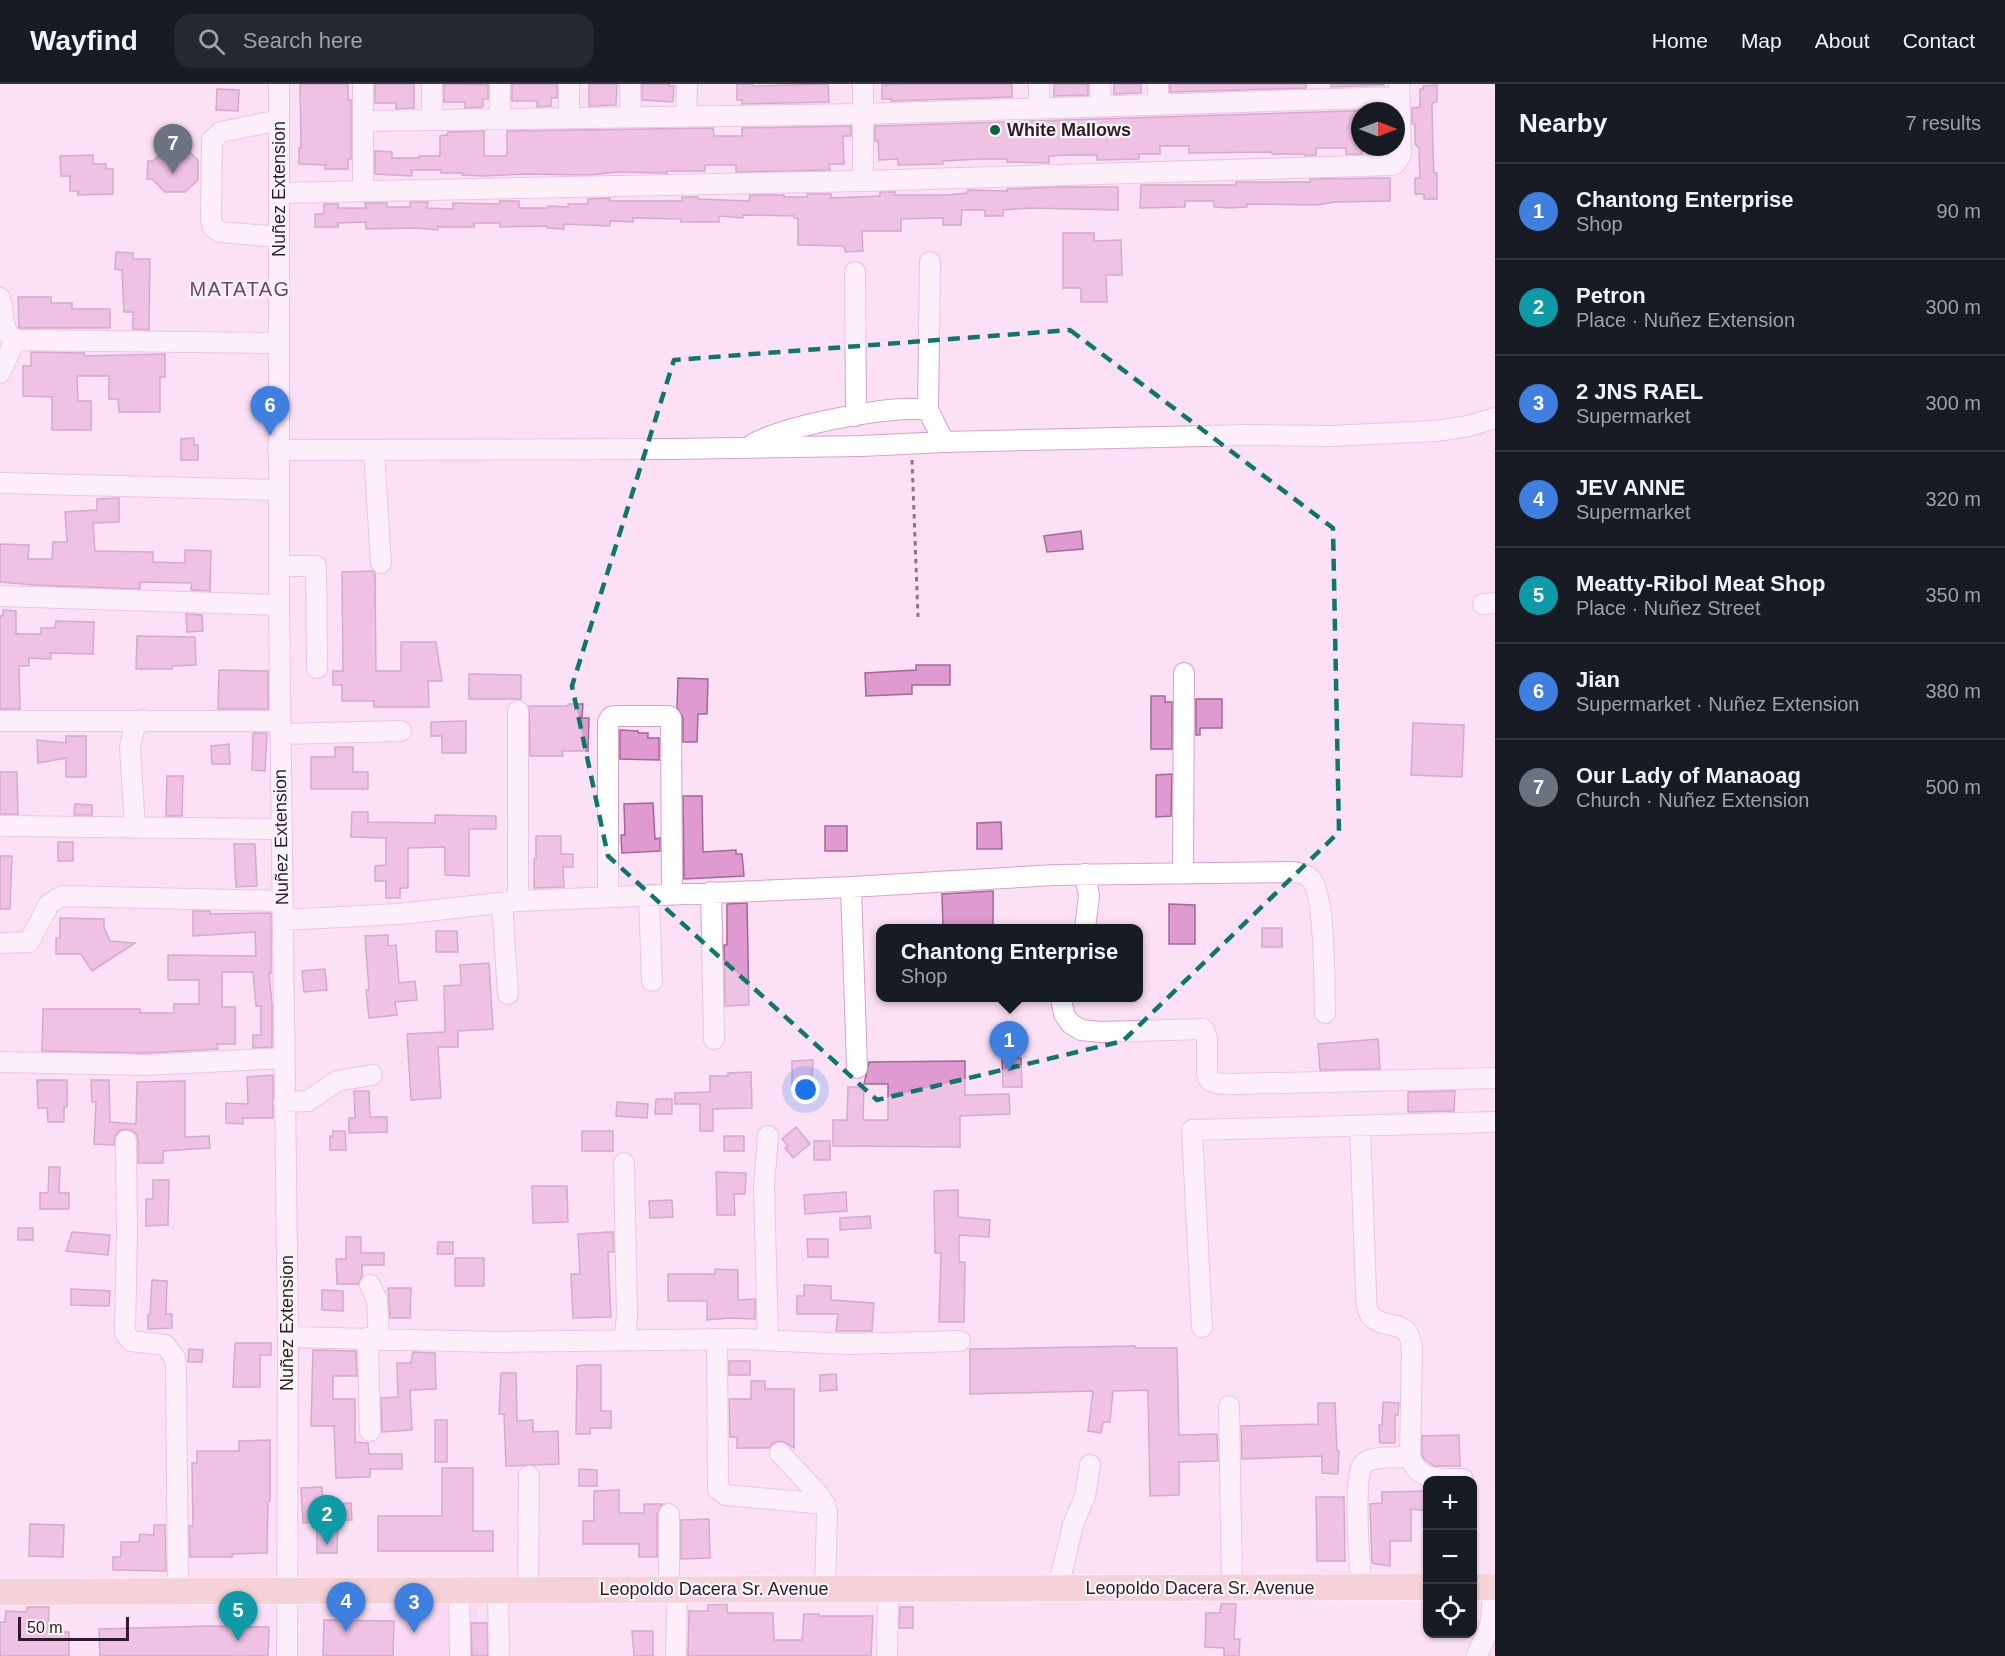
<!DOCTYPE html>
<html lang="en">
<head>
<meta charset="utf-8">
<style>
	body { margin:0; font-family:Helvetica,sans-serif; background:#242831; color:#f1f3f6 }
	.controls { position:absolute; right:18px; bottom:18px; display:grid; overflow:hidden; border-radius:12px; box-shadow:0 2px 4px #0004 }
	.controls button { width:54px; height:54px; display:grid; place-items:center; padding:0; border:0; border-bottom:2px solid #363941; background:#171b24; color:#f1f3f6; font:30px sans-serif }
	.compass { position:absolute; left:1351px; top:18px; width:54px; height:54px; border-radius:50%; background:#171b24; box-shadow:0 2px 4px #0004; rotate:90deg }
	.scale { position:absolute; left:18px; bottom:15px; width:111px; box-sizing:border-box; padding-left:6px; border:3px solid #31192c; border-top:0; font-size:16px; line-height:21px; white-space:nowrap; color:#31192c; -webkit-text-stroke:4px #f7f7f7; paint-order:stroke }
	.you { position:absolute; left:806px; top:1006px; width:21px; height:21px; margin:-15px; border:4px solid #fff; border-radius:50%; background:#1a73e8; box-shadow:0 0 0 9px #1a73e833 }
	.badge { display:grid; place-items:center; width:39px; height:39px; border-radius:50%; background:#88b4a1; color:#fff; font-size:20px; font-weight:700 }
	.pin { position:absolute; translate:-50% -50px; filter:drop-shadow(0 2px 3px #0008) }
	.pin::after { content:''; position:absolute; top:32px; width:21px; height:18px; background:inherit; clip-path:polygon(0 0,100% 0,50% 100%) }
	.popup { position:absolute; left:876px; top:840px; width:267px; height:78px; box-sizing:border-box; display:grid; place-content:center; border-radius:12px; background:#171b24; filter:drop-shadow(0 2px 4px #0005); font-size:20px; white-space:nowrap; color:#9ea1a6 }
	.popup b { font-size:22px; color:#f1f3f6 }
	.popup::after { content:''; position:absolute; left:50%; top:100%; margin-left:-12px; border:12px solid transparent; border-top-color:#171b24 }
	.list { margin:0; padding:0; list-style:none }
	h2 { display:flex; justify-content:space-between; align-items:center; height:78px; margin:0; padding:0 24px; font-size:26px }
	h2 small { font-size:20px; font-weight:400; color:#9ea1a6 }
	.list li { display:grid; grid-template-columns:39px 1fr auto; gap:18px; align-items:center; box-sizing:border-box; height:96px; padding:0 24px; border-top:2px solid #363941 }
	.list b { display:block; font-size:22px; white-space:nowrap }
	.list p { margin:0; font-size:20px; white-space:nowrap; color:#9ea1a6 }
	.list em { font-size:20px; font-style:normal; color:#9ea1a6 }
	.icon { flex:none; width:33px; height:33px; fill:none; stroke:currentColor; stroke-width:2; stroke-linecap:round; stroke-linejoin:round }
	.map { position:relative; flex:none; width:1495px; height:1572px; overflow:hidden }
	header { display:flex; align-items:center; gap:36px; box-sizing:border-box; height:84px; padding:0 30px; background:#171b24; border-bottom:2px solid #363941 }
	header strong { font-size:28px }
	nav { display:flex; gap:33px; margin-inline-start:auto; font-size:21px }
	.search { width:420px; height:54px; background:#242831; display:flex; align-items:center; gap:15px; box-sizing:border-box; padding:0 21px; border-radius:18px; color:#9ea1a6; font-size:22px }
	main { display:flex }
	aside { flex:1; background:#171b24 }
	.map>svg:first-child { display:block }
</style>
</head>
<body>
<header>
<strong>Wayfind</strong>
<div class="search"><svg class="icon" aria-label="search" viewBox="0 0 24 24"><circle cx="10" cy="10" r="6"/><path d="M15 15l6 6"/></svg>Search here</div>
<nav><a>Home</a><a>Map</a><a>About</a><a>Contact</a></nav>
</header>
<main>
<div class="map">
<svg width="1495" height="1572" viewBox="0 0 1495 1572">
	<rect width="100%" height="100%" fill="#fce1f5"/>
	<path fill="#faceef" d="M478,1520V1572H395V1521Z"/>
	<path fill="#df9bcf" stroke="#a36896" stroke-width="1.5" d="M300,0H348V16H351V75H348V85H325V81L299,80V64H301Z
		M375,0H414V24L396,25V19H375Z
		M444,0L488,1V15H483V23L465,24V18H444Z
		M512,0H557V14H551V22L537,23V17H512Z
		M589,0H617L616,21L589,22Z
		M642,0H669V2H674L673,18L642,16Z
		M737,0H753V2L828,0L829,18L742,20V16H737Z
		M903,0H1012V13L891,17V15H882V1Z
		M1054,0H1088V11L1054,12Z
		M1114,0H1141V9L1114,10Z
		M1170,0H1306V4L1170,8Z
		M1331,0H1384V1L1331,3Z
		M1437,1V18L1432,19L1433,70L1434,89H1437V115H1424V110H1415V94H1420L1419,64L1415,60V40H1412V24L1420,23V5H1423V2Z
		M217,5L239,6L238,27L216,26Z
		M1384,26L1360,27V63H1362V70H1346V64H1316V71L1305,72L1304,70H1272V68L1189,69V62H1160V70H1139V75L1097,76V71H1071L1049,72V79L1007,78V75H982L943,77V80L898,81V75L879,76L878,57H875V42Z
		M851,42V52H843L844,80H829L830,86L736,88V81H705V87H667V89L616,88L591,91L525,90L483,92L462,91V89H441V86H412V92L375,90V67L392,68V74H419V72H440V52L447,51L448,48L484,47V72H507V47L713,44L714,52H742V44Z
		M166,64H185L198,76V96L185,108H165L152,95H147L148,77H153Z
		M93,71V80H106V85H113V110L78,111V107H70V92H61L60,72Z
		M1390,94V117L1336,118L1316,121L1247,120V123L1230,124L1214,123V117H1185V123L1140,124L1141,101H1236V98H1310V95Z
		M1059,103H1118V126L1029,124L1003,126V132H985V126H962L961,141H943V134L901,135V147H862L863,167L845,168L844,162L798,161V134H794V132L743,131V134L719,132V138H681V135L633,134V138L610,137V142L564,140V145L547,144V142L500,143V139H474V143H438V146L416,144L366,145V138L338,139V143H315V130H324V120H338V124H366L365,119H387V123H410V118H428L427,124L453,125V119L500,120V117H519V124H548V122L568,123V120H588V115L610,114V117H682V113H698V115L749,117L750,111H784V113H807V110H831V114L880,112V108H895V111H946L968,109V106L1007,107V105Z
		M1063,149H1094V157L1121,156L1122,191H1106L1107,218H1081V204H1063Z
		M116,168L133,169V175H150L149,246L133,245V228H124L122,186L115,185Z
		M18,213H51V219H72V225H110V244H19Z
		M31,268L84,269V272L165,270V293H160V328H119L118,315H109V292H77L78,317H91V346H52V313L23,312V282H31Z
		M194,354V361H198V376H181V355Z
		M119,414V438L93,439L95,467L153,468V478L185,479V466L211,467L210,507L191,506L192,499L140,498V505L34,501L0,498V460L29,461L28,475H52L53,458H67L65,428L97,426V415Z
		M1081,447L1083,465L1047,468L1044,452Z
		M373,487L375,489L376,587H401V558H436L442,597H428L429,623H374V617H342V601H333V587H343L342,488Z
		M3,526L16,527V550H41V544H55L56,537L94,538L93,570L51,569V575L29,574V582H19L20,625H0V532H3Z
		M186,530L202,531L203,547L187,548Z
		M137,552L195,553L196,581L172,582V585H136Z
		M916,581H950V601H912V610L866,612L865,589L916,586Z
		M219,586L268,587V625H218Z
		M469,590L521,591V615H469Z
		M678,594L708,595L707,630H698L697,658H683V634L677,623Z
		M1151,612H1165V618H1172V665H1151Z
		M1196,615H1222V644H1200V651H1196Z
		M568,620H583L582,634H589L588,667H562L563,672H530L529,622H568Z
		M466,637V669H442V652H431V638Z
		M1413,639L1464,641L1462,693L1411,691Z
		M620,646L638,647V649H648V654H659V676L620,675Z
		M253,649H267L265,687L252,686Z
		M66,652H86V693H66V674L38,679L37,656L66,659Z
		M229,660L230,680H212L211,662Z
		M335,663H353V688H368V705H311V673H335Z
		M0,688H17L18,730H0Z
		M1172,690L1171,732L1156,733V691Z
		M167,692H183L182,732H166Z
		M683,712H702L703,768L736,766V770H742L744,792L684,795Z
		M653,719L655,755L660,754V767L622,769L621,751H625L624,720Z
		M75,720L92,721V731H74Z
		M352,728H368V738L435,739V731L496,732V745H469V792L445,791V763L408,764V804H400V814H386V797H375V782L386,781V754L351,753Z
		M1001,738L1002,765H977V739Z
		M825,742H847V767H825Z
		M536,752H561V770H573V783H563L564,803L534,804V775H536Z
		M58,758H73V777H58Z
		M234,760H255L257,802L236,803Z
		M0,772H12L10,825H0Z
		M993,807V841H969V844H943L942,810Z
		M747,819L749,921L725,922L724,861H727V820Z
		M1169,820L1195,821V860H1169Z
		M193,827H210V830L271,829V889L269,888L272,922V963L253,964V951H261V922H256L253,888H222V923H235V960H217L218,965L146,969L42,967L43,925H140V929H174V920H199V896H168V871L256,872L255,848L193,852Z
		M60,834L104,835V843L110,857L135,859L92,887L81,870H56V854H60Z
		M1262,844H1282V863H1262Z
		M436,847H457L458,868H436Z
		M388,851V862L396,861L399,899L415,897L417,916L395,918L397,931L369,934L366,906H369L365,852Z
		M489,879L493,945L458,947V963H438L441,1014L411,1016L407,950L445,948L444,902L461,901L460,881Z
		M325,885L327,906L304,908L302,887Z
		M1378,955L1380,985L1320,986L1318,960Z
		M1008,974H1021L1022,1003H1003L1002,976H1008Z
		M813,976L811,1005H792V977Z
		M965,977V1011L1009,1010L1010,1030L960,1032V1063L833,1062V1036H847L848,1003H864L863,1036H888V1000H864L869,978Z
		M751,988L752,1024L713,1025V1047H700V1020H675V1009L710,1008V992H728V989Z
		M273,991V1034H243V1040L226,1039V1019L248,1020L247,993Z
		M37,996H67V1023H64V1038H48L47,1024H38Z
		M91,996H109L110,1038L136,1040L137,998L185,997V1053L209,1052L210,1064L163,1067V1079H138V1056L136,1050L131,1046L125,1045L119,1047L115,1052L114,1061L94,1060L96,1018H92Z
		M354,1007H369L370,1033H387V1048L349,1049V1034H355Z
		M1455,1007L1454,1027L1408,1028V1008Z
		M656,1015H672V1030H655Z
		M617,1018L648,1020L647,1034L616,1032Z
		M796,1043L810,1060L793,1074L785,1064L788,1062L782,1055Z
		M333,1047H345L346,1066H330V1052H333Z
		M582,1047H613V1067H582Z
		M724,1052H744V1067H724Z
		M814,1057H830V1076H814Z
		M49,1083H60L59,1109H69V1125H40V1109H48Z
		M716,1088L746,1089L745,1110H734L735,1131H717Z
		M153,1096H169L168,1141L146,1142V1115H153Z
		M532,1102H567L568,1138L533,1139Z
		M958,1106V1133L990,1136L989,1153L959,1151V1178H965L964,1238H939L941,1169H935L934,1107Z
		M846,1108L847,1127L805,1130L804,1111Z
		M672,1116L673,1133L650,1134L649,1117Z
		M870,1132L871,1144L840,1146V1134Z
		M18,1144H33V1156H18Z
		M72,1148L110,1151L108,1171L66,1167Z
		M609,1148H613L614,1168H608L611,1233L573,1234L571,1190H580L578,1150Z
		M346,1153H361V1169H384V1181H362V1192L358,1200H337L336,1175H346Z
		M807,1155H828V1173H808Z
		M438,1158H453V1170H437Z
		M455,1174H484V1202H455Z
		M715,1185L738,1186V1216L755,1215V1235L730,1234L707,1236V1217H668V1190H715Z
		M152,1196L167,1197L166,1230H172V1244L148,1245V1231L150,1230Z
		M804,1201L831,1202V1216L874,1219L872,1247H836L838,1230H797V1212H804Z
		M388,1204H411L410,1234H390Z
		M71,1205L110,1207L109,1222L71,1221Z
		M322,1206L343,1207V1227L322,1226Z
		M235,1259H271V1271H260V1303H233Z
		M1135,1262V1264H1177L1179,1351L1217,1350L1218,1377L1179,1378V1411L1150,1412L1148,1306L1113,1307L1110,1338H1103L1101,1349L1088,1347L1093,1307L970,1310V1265Z
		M189,1265L203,1266L202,1278H188Z
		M313,1266L356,1267L357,1292H333V1315H355V1358L368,1359L369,1370H402V1385H370V1393L336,1394L334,1342H311Z
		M413,1268L435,1269L436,1305L410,1306L412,1346L382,1348L381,1314L398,1313L397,1279H411Z
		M729,1277H750V1291H729Z
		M583,1281H601V1327H611V1344H590V1350H576L577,1282Z
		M501,1289H516L517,1337L533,1336V1348L558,1347L559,1380L506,1382L504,1330H499Z
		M836,1290L837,1306L820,1307V1291Z
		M751,1297H765V1305H794V1364L784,1358L778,1357L772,1360L769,1364H737V1353H730L729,1315H751Z
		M1383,1318L1399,1319L1398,1331H1395V1359H1380L1379,1341H1382Z
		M1318,1319H1335L1337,1367H1339L1338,1390L1322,1389V1372L1242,1375L1241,1342L1318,1340Z
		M435,1336H447V1378H435Z
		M1459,1351L1460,1382H1434L1424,1375L1422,1370V1352Z
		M270,1356V1417H268L267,1469L232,1470V1473H190L189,1442H193L192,1379H197V1367H239V1357Z
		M442,1384H473V1447H493V1467H378V1432H442Z
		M579,1385L597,1386V1402H579Z
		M322,1403L323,1421L351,1419L352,1436H338L337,1469H317V1438L303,1439L301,1404Z
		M619,1406V1429H644V1420H662L657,1430V1473H639V1460H583V1437H594V1407Z
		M1428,1407V1427L1411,1425V1457H1390V1482L1372,1479L1370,1420L1382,1419V1408Z
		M1316,1413H1344L1345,1477H1317Z
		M709,1435L710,1474L681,1475V1436Z
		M30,1440L64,1441L63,1473L29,1472Z
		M154,1441H165L166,1487L113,1486V1473H121V1458H139L140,1450L154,1451Z
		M727,1520V1529H773L774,1556H802L804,1530H819V1532H873L871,1572H688L689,1527H708V1521Z
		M1221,1520H1236L1234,1555H1240L1239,1572H1224V1564L1205,1563L1206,1529H1220Z
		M27,1523H49L48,1548H69V1572H0V1538H5L6,1527L27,1528Z
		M900,1523H913V1544H899Z
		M324,1536L394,1537L393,1572H323Z
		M471,1539H487L488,1572H472Z
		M209,1542L269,1543L268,1572H100L99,1545Z
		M632,1547H653V1572H634Z"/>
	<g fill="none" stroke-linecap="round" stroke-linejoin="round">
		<defs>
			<path id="minor" d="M279,0V521L288,1253L287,1572
				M363,0V106
				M500,0V35
				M630,0L631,33
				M1039,0V24
				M1100,0L1101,22
				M1158,20V0
				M686,32L687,0
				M569,34V0
				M432,36V0
				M364,37L863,30L1399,13
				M863,97V0
				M279,109L863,97L1392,81L1396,79L1401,70L1399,0
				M279,153L220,148L213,143L211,135L212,56L221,48L279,36
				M855,188L856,332
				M0,214C5,229 0,247 15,256L278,259
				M0,289L15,256
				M928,326L930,178
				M753,360C785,342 892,320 928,326L944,358
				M278,366L674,365L861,362L944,358L1249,351L1330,352L1436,347L1469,342L1495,334
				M374,367L381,479
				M0,399L278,406
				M279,482H316L317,584
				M0,512L279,521
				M1483,520L1495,519
				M0,637H280
				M280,650L401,647
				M0,742L281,745
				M135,744L130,663L134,645L143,636
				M1183,789L1184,589
				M851,803L857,984
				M711,808L714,955
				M649,812L652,897
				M608,813V638L611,633L615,632H669L671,634L672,811
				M518,817V627
				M502,819L508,910
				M283,836L399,830L518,817L851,803L1055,791L1294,788C1300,789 1306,790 1311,795C1326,812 1324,903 1325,929
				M1085,844L1089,812L1085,790
				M0,859L29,858L49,820L62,812L283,817
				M1061,914L1064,930L1070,939L1081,946L1101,948L1203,945L1207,954V990C1209,1002 1222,999 1232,1000L1495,994
				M0,978L146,981L284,974
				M284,1018L308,1017L337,997L372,991
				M1360,1042L1366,1208C1366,1214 1366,1226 1371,1232C1386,1248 1409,1231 1412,1265L1410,1373C1397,1374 1375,1371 1364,1379C1352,1388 1360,1484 1361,1503
				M126,1057L127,1147L125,1248L131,1257L165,1261L175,1274L176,1284L178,1507
				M624,1079L627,1231L625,1255
				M370,1201L377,1216L379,1255
				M1202,1243L1192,1046L1495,1038
				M288,1253L497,1258L742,1255L848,1260L960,1257
				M368,1254L370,1347
				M717,1255L718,1405L726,1411L825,1420
				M768,1256L764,1102L768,1052
				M1229,1322L1232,1504
				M780,1369L820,1412L827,1428L825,1505
				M1410,1373C1419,1398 1440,1395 1463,1395
				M669,1430V1506
				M1058,1504L1073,1441L1085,1412L1090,1381
				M459,1506L460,1572
				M498,1506L499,1568
				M528,1506L529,1392
				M676,1572L677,1505
				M887,1572L888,1505
				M1476,1572C1492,1542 1493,1537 1492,1503"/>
			<path id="major" d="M1472,1503H1495
				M0,1508L1428,1503"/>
		</defs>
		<use href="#minor" stroke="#dd9ece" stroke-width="22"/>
		<use href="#major" stroke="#fff" stroke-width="28"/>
		<path stroke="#8d7488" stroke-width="3" stroke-dasharray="4.5 4.5" stroke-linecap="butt" d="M912,376L918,533"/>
		<use href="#minor" stroke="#fff" stroke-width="20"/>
		<use href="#major" stroke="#ebbeb2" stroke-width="26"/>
	</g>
	<path d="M0 0H1495V1572H0ZM1070,246L1333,444L1339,748L1123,957L877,1016L608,772L572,602L674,276Z" fill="#fce1f5" fill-opacity=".55" fill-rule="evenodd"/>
	<path fill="none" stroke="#0f766e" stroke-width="4.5" stroke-dasharray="12 8" stroke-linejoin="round" d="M1070,246L1333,444L1339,748L1123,957L877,1016L608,772L572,602L674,276Z"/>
	<circle fill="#07663a" stroke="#f7f7f7" stroke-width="2" cx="995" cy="46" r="6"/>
	<g text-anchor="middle" stroke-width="4.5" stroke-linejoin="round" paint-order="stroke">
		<g font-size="18" font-weight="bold" fill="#31192c" stroke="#f7f7f7" text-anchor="start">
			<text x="1007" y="52">White Mallows</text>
		</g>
		<g font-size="18" fill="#31192c" stroke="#f7f7f7">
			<text transform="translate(279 105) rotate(-90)" y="6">Nuñez Extension</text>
			<text transform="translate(281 753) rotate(-91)" y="6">Nuñez Extension</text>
			<text transform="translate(287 1239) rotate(-90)" y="6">Nuñez Extension</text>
			<text x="1200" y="1510">Leopoldo Dacera Sr. Avenue</text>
			<text x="714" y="1511">Leopoldo Dacera Sr. Avenue</text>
		</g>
		<g font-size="20" letter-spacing="1.5" fill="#763f6b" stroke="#f7f7f7">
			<text x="240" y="212">MATATAG</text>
		</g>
	</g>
</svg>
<div class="controls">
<button>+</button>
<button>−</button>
<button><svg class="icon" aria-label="locate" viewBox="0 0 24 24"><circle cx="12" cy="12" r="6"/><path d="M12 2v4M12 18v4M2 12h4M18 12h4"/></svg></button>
</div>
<svg class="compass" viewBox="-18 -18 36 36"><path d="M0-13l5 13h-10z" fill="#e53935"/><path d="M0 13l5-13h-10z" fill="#9ea1a6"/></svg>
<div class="scale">50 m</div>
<div class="you"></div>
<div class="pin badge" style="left:1009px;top:987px;background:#3f7fe0">1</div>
<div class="popup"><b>Chantong Enterprise</b>Shop</div>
<div class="pin badge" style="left:327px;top:1461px;background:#0f9aa8">2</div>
<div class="pin badge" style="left:414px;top:1549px;background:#3f7fe0">3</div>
<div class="pin badge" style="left:346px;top:1548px;background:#3f7fe0">4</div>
<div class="pin badge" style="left:238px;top:1557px;background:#0f9aa8">5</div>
<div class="pin badge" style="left:270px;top:352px;background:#3f7fe0">6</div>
<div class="pin badge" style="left:173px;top:90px;background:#6b7280">7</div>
</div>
<aside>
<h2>Nearby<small>7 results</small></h2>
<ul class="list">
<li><span class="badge" style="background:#3f7fe0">1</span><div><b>Chantong Enterprise</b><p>Shop</p></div><em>90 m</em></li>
<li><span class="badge" style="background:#0f9aa8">2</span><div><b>Petron</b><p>Place · Nuñez Extension</p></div><em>300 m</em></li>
<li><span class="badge" style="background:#3f7fe0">3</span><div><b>2 JNS RAEL</b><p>Supermarket</p></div><em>300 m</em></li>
<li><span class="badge" style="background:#3f7fe0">4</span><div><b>JEV ANNE</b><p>Supermarket</p></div><em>320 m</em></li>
<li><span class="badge" style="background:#0f9aa8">5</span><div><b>Meatty-Ribol Meat Shop</b><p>Place · Nuñez Street</p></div><em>350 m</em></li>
<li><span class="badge" style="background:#3f7fe0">6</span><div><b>Jian</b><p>Supermarket · Nuñez Extension</p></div><em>380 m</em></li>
<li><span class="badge" style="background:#6b7280">7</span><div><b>Our Lady of Manaoag</b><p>Church · Nuñez Extension</p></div><em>500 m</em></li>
</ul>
</aside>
</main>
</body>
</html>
